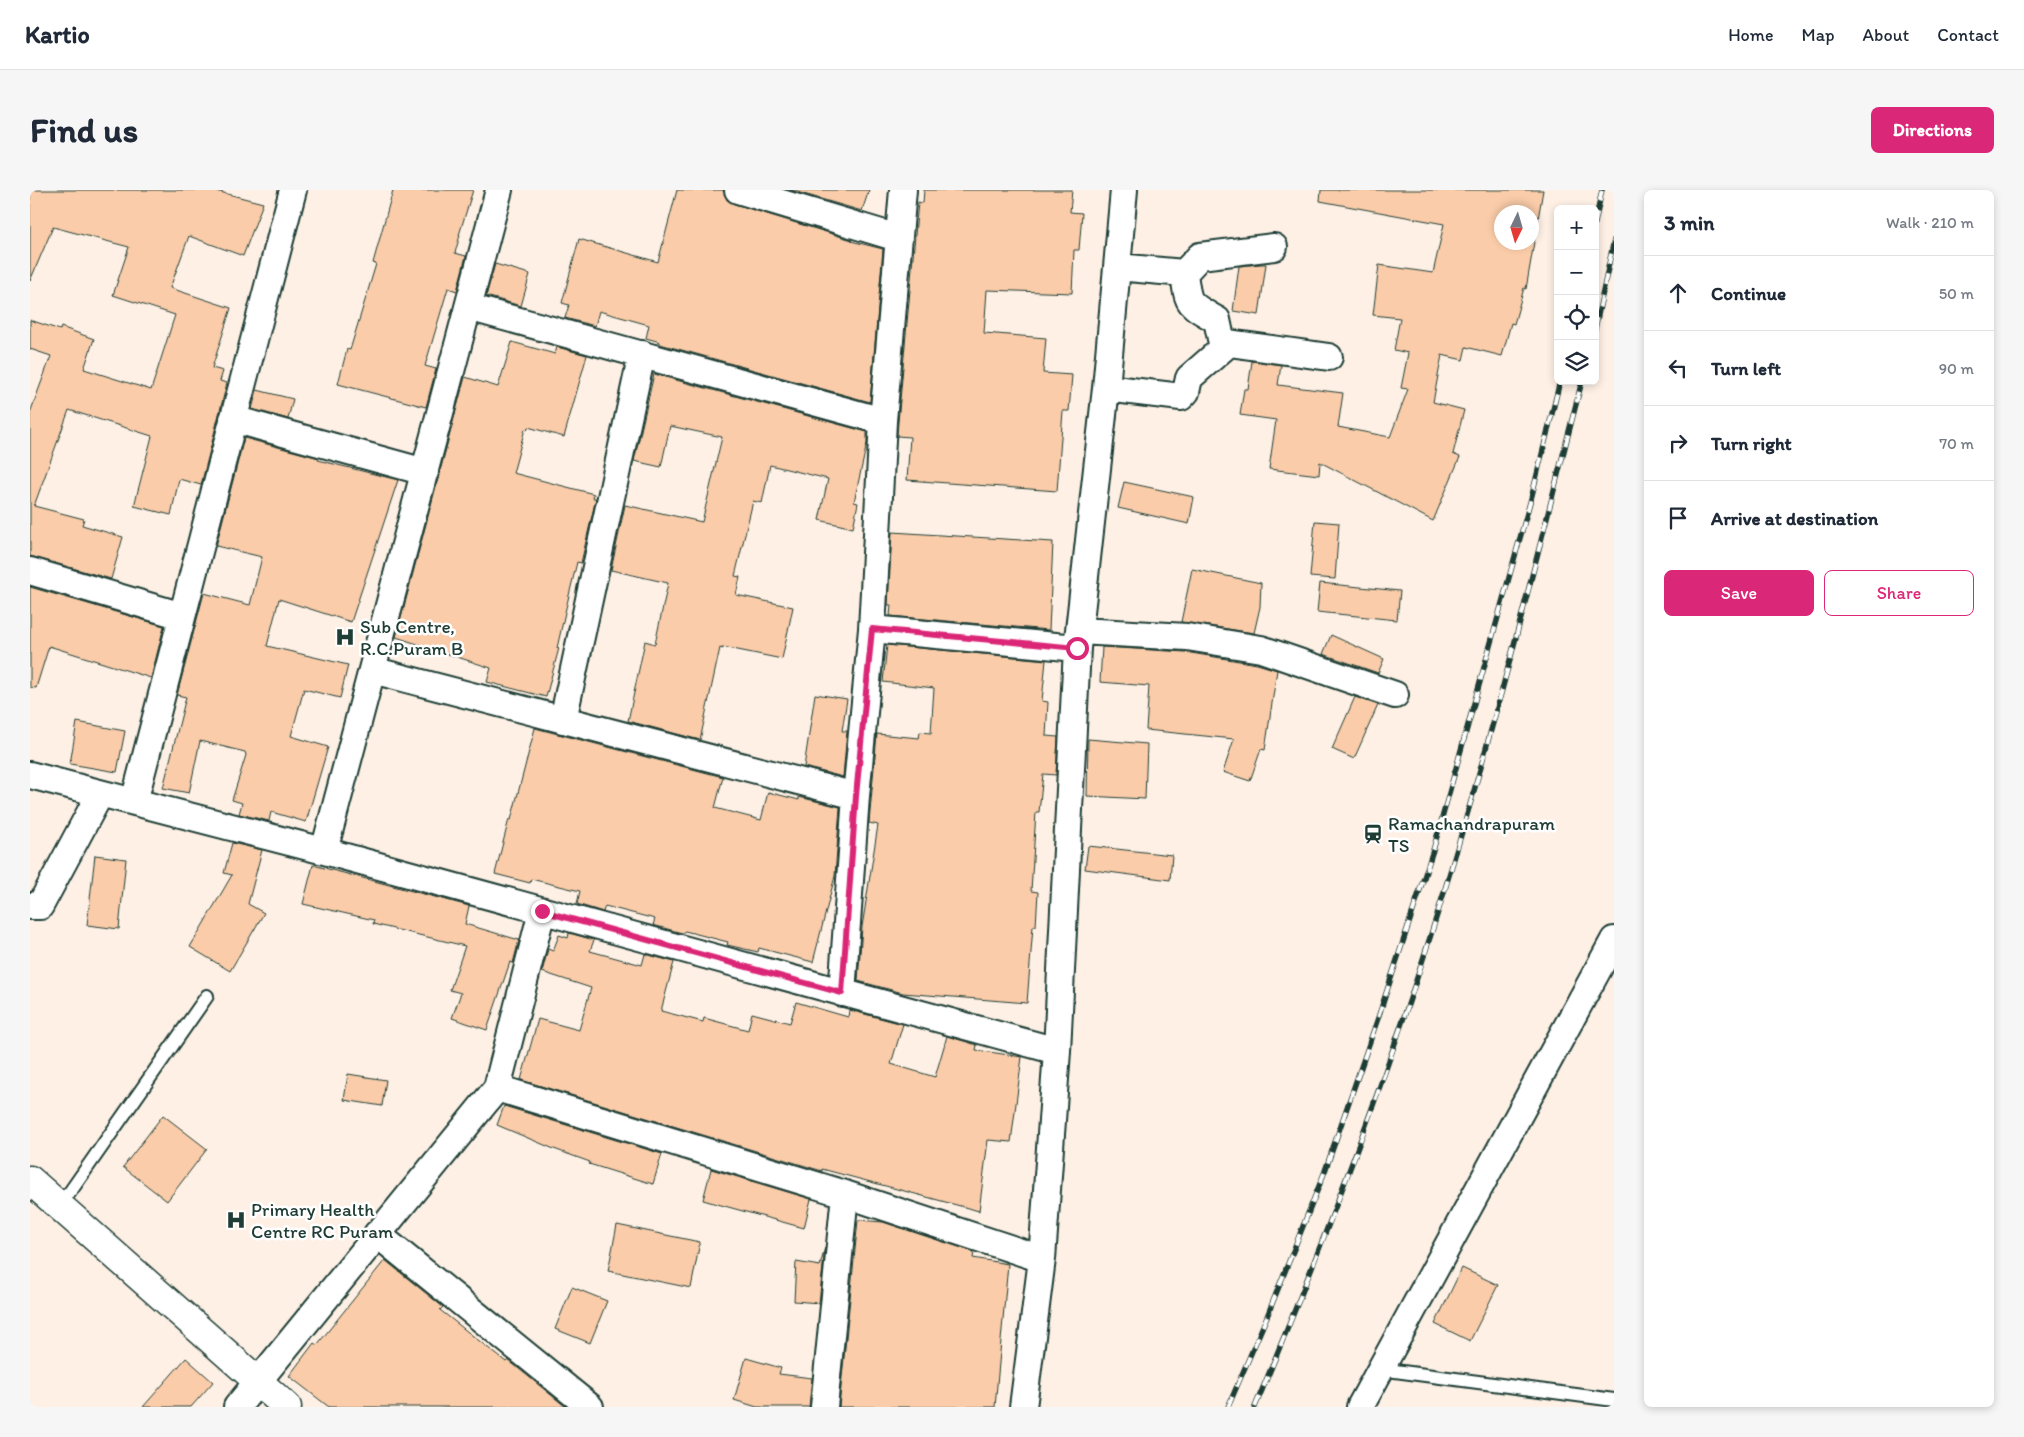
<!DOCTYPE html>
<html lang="en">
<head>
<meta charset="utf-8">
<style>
	body { margin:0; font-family:Itim,sans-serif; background:#f6f6f7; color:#1f2937 }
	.controls { position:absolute; right:15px; top:15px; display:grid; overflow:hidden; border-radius:8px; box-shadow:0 2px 8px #0003 }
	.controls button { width:45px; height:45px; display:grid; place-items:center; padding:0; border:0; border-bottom:1px solid #e0e1e3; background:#fff; color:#1f2937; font:25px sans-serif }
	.compass { position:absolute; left:1464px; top:15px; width:45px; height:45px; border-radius:50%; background:#fff; box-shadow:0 2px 8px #0003; rotate:185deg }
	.stop { position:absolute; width:15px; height:15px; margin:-11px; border:4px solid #db2777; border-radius:50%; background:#fff }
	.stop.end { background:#db2777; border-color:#fff; box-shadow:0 1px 5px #0008 }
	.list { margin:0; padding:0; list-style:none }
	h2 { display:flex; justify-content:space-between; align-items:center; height:65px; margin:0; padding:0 20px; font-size:21px }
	h2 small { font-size:16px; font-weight:400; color:#747a83 }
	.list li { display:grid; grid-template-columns:32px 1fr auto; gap:15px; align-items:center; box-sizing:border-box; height:75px; padding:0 20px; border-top:1px solid #e0e1e3 }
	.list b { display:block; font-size:19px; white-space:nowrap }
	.list em { font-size:16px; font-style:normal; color:#747a83 }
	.actions { display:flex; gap:10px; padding:15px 20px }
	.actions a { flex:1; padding:11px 0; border:1px solid #db2777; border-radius:8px; text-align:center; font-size:18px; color:#db2777 }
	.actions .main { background:#db2777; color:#fff }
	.icon { flex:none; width:28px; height:28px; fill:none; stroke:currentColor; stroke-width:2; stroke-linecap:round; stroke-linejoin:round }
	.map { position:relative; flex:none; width:1584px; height:1217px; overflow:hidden; border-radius:8px }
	header { display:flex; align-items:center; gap:30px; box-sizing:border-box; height:70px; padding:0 25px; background:#fff; border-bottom:1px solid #e0e1e3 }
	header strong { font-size:24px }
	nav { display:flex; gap:28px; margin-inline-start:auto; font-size:18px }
	.intro { display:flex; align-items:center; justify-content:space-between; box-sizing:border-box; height:120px; padding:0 30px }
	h1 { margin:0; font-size:35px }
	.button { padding:12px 22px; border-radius:8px; background:#db2777; color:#fff; font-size:18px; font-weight:700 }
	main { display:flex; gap:30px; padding:0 30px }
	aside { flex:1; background:#fff; border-radius:8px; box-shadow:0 2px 8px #0003 }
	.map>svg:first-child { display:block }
</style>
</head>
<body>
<header>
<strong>Kartio</strong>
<nav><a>Home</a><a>Map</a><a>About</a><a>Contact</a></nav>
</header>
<div class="intro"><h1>Find us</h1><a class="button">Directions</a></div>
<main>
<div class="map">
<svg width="1584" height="1217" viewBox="0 0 1584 1217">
	<rect width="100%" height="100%" fill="#fef0e5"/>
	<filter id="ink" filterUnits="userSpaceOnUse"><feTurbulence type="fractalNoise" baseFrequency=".02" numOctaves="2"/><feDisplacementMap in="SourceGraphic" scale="10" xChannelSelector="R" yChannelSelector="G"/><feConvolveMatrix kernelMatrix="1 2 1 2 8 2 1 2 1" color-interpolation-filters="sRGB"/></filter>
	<g filter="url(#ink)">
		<path fill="#facca9" stroke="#1f3d34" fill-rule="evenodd" d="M0,0H182L233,13L213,66L159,46L140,98L201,118L182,178L193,181L190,191L197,193L171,295L149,289L141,325L104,316L122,246L39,220L4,316L54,329L52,335L93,347L81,389L0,366V223L21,166L0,159V130L30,140L31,137L64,149L54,179L121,200L145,125L83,105L99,57L23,37L0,91Z
			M363,0H443L429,45H430L425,63L436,66L427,101L418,98L395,176L406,179L396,217L308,194L317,159L320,160L346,74L343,73Z
			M647,0H693L697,10L704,14L822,50L821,51L853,59L840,212L630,154V152L616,148L619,135L569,121L565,136L535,128L539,115L532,113L549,49L628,72Z
			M760,0H839L832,21Z
			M894,0H1042L1040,22L1052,23L1049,60H1044L1042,103L957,100L954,143L1016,148L1013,183L1042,185L1039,221H1033L1027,301L877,290L880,247L867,246L868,232L888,12L893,13Z
			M1291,0H1513L1496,99L1494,98L1484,134L1481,133L1472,166L1436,157L1433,170L1412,165L1403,212L1434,220L1423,264L1430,267L1403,331L1290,272L1289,285L1239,279L1246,230L1210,225L1214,199H1218L1222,171L1251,175L1248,195L1313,203L1308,237L1360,247L1378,199L1371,198L1378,163L1364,160L1370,128L1343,125L1349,75L1403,83L1414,34L1290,11ZM1472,22H1502V52H1472Z
			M465,74L500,84L491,116L456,106Z
			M1231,74H1236L1229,125L1203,121L1209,76Z
			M482,152L525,164L527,157L557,165L534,247L498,237L497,240L495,239L483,283L564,304L563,308H566L551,373L547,372L536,418L527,458H529L516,507L457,492L461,478L366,447L435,187L468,197Z
			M624,184L837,242V253L824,312L828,313L823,338L789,330L798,289L740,275L732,313L723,311L705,386L710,387L706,405L763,417L752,469L693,457V459L690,458L670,550L598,531L615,451L625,454L638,393L581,380L595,315L672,332L692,247L640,236L631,277L604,271Z
			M227,200L263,209L258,229L222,219Z
			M214,248L289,268L288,270L368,290L321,432L249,409L237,456L318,475L310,508L274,499L261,546L298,557L276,632L241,622L239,631L209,624L212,613L202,610L216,565L215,562L170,551L159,603L133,598L156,507L147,505L174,403L220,415L232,367L186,356Z
			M1094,292L1164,307L1159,334L1088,318Z
			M1285,331L1309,333L1305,389L1280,387Z
			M862,342L1023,352L1019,440L860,426L861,415H858Z
			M1162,379L1231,393L1230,417L1224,443L1151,432Z
			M1290,393L1370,401L1367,430L1287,422Z
			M0,397L134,436L121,488L19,456L6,498L0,497Z
			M1301,445L1354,469L1348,483L1293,464Z
			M857,455L1016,470L1012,511L1018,512L1016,546L1028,547L1026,585L1013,584L1009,622H1006L1001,701L1008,702L1006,736H1003L997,813L873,803L828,791L832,737L848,635L839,633L847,544L889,548L890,542L901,543L904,498L853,492Z
			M1072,457L1155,462L1227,474L1247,480L1235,560L1231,559L1220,591L1193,582L1204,549L1116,540L1119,496L1070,492Z
			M785,504L817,509L812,541H817L813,587L774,577Z
			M1325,507L1348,515L1324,569L1302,559Z
			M47,532L95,541L87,582L40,574Z
			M505,538L693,587L685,618L731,630L738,602L769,610V607L810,617L805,686L783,772L729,758L728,762L697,755L698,752L655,741L652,743L623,735L625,729L575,716L573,722L547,714L550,701L501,689L500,693L465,684L479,629L481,630Z
			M1058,549L1117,554L1115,609L1057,606Z
			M202,653L232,660L218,714L234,723L200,781L160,757L202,685L194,683Z
			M1058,656L1142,665L1140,690L1055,679Z
			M65,665L96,669L89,739L57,735Z
			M283,675L439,716L435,734L489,750L483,773L480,772L457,840L422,828L431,803L420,800L435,756L343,734L344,730L273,714Z
			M539,743L564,750L560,761L612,775L615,764L644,772L631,821L673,832L674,828L718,840L722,823L760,833L766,812L818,827L819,820L873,834L861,874L905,887L917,846L947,855L946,860L992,867L981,952L958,950L949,1021L792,979V981L491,890L508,829L549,840L561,798L512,782L518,759L523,761L529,745L538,748Z
			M318,884L356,890L352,916L314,910Z
			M474,916L632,964L623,994L559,974L560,972L524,959L467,935Z
			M133,925L177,959L137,1011L93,977Z
			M681,979L781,1009L774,1038L673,1010Z
			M828,1030L853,1032L944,1062L943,1068L978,1074L965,1217H809Z
			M587,1035L670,1052L661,1098L578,1081Z
			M795,1057L789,1113L764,1111L766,1072L790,1076Z
			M355,1070L413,1117L410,1120L476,1172L478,1170L536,1217H299L259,1186L284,1153L287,1155Z
			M1432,1078L1468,1095L1440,1151L1405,1134Z
			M542,1097L577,1111L560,1153L525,1139Z
			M156,1168L183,1192L161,1217H113Z
			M716,1168L751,1178L749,1184L782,1188L779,1217H727L704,1210Z"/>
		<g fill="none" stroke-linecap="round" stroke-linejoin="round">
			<defs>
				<path id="service" d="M28,1014L40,1002L177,806
					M1350,1179L1584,1210"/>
				<path id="minor" d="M708,0L868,48
					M1087,77L1154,83
					M1154,83L1170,66L1244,57
					M1154,83C1158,116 1158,113 1187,130L1193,158
					M438,117L853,231
					M1076,198L1151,207L1156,202L1159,188L1199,153L1299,167
					M203,229L395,282
					M0,381L152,426
					M842,439L1047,458
					M1049,441L1157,447L1231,459L1365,505
					M342,480L826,606
					M533,530L612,164
					M0,585L294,661L1027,861
					M104,612L263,0
					M294,661L469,0
					M0,716H10L70,604
					M812,803L826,606L842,439L853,231L873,0
					M467,898L512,721
					M347,1044L560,1217
					M207,1217L467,898L815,1004L1012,1069
					M794,1217L815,1004
					M993,1217L1012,1069L1027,861L1047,458L1076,198L1094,0
					M1330,1217L1584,750"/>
				<path id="tertiary" d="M0,990L257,1217"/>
			</defs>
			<use href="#service" stroke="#1f3d34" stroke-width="16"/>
			<use href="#minor" stroke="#1f3d34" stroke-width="30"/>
			<use href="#tertiary" stroke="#1f3d34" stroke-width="31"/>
			<use href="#service" stroke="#fff" stroke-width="12"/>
			<use href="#minor" stroke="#fff" stroke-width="26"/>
			<use href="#tertiary" stroke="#fff" stroke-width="28"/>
			<defs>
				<path id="rail" d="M1565,33L1572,0
					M1565,139L1584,50
					M1198,1217L1238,1124L1295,981L1348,828L1404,657L1502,305L1530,191
					M1225,1217C1301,1036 1371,851 1426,662C1473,506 1511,349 1552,191"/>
			</defs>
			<use href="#rail" stroke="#1f3d34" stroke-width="5.5"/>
			<use href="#rail" stroke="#fff" stroke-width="4" stroke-dasharray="11" stroke-linecap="butt"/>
		</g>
	</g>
	<g fill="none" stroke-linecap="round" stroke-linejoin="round" filter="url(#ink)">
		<path stroke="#db2777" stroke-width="6" d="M512,721L812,803L826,606L842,439L1047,458"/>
	</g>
	<defs>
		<symbol id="hospital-bare" viewBox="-9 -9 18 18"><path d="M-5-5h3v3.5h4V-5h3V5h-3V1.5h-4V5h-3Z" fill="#1f3d34" stroke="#fff" stroke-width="2.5" paint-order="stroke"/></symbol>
		<symbol id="station-bare" viewBox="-9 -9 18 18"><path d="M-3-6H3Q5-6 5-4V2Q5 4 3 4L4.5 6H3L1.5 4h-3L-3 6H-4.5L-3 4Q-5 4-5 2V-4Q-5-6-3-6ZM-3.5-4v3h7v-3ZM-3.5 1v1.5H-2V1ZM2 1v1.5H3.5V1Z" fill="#1f3d34" stroke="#fff" stroke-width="2.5" paint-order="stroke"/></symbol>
	</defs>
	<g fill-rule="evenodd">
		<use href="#hospital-bare" x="301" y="433" width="28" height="28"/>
		<use href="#station-bare" x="1329" y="630" width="28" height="28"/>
		<use href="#hospital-bare" x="192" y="1016" width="28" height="28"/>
	</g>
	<g text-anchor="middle" stroke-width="5" stroke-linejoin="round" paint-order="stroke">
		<g font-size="19" fill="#1f3d34" stroke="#fff" text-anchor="start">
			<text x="330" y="443">Sub Centre,<tspan x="330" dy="22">R.C.Puram B</tspan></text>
			<text x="1358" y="640">Ramachandrapuram<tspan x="1358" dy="22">TS</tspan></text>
			<text x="221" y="1026">Primary Health<tspan x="221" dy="22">Centre RC Puram</tspan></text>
		</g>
	</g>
</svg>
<div class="controls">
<button>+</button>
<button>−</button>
<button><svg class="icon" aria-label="locate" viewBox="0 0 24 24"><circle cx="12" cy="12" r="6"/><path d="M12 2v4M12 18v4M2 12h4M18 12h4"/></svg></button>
<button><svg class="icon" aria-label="layers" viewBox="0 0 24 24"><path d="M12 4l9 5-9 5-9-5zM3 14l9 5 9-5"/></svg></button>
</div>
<svg class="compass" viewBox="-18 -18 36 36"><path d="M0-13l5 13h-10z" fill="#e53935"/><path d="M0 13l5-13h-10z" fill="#747a83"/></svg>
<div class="stop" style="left:1047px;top:458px"></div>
<div class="stop end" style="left:512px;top:721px"></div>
</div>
<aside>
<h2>3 min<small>Walk · 210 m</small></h2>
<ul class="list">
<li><svg class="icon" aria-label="ahead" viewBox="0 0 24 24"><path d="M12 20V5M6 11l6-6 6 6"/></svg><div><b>Continue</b></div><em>50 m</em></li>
<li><svg class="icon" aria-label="left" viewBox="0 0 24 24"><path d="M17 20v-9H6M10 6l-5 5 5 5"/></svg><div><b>Turn left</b></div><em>90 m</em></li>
<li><svg class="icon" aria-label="right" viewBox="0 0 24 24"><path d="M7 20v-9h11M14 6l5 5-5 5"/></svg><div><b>Turn right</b></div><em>70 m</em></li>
<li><svg class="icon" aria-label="arrive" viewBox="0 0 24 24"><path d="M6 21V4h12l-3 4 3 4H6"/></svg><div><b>Arrive at destination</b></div></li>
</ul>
<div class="actions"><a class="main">Save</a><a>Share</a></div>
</aside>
</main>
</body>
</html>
